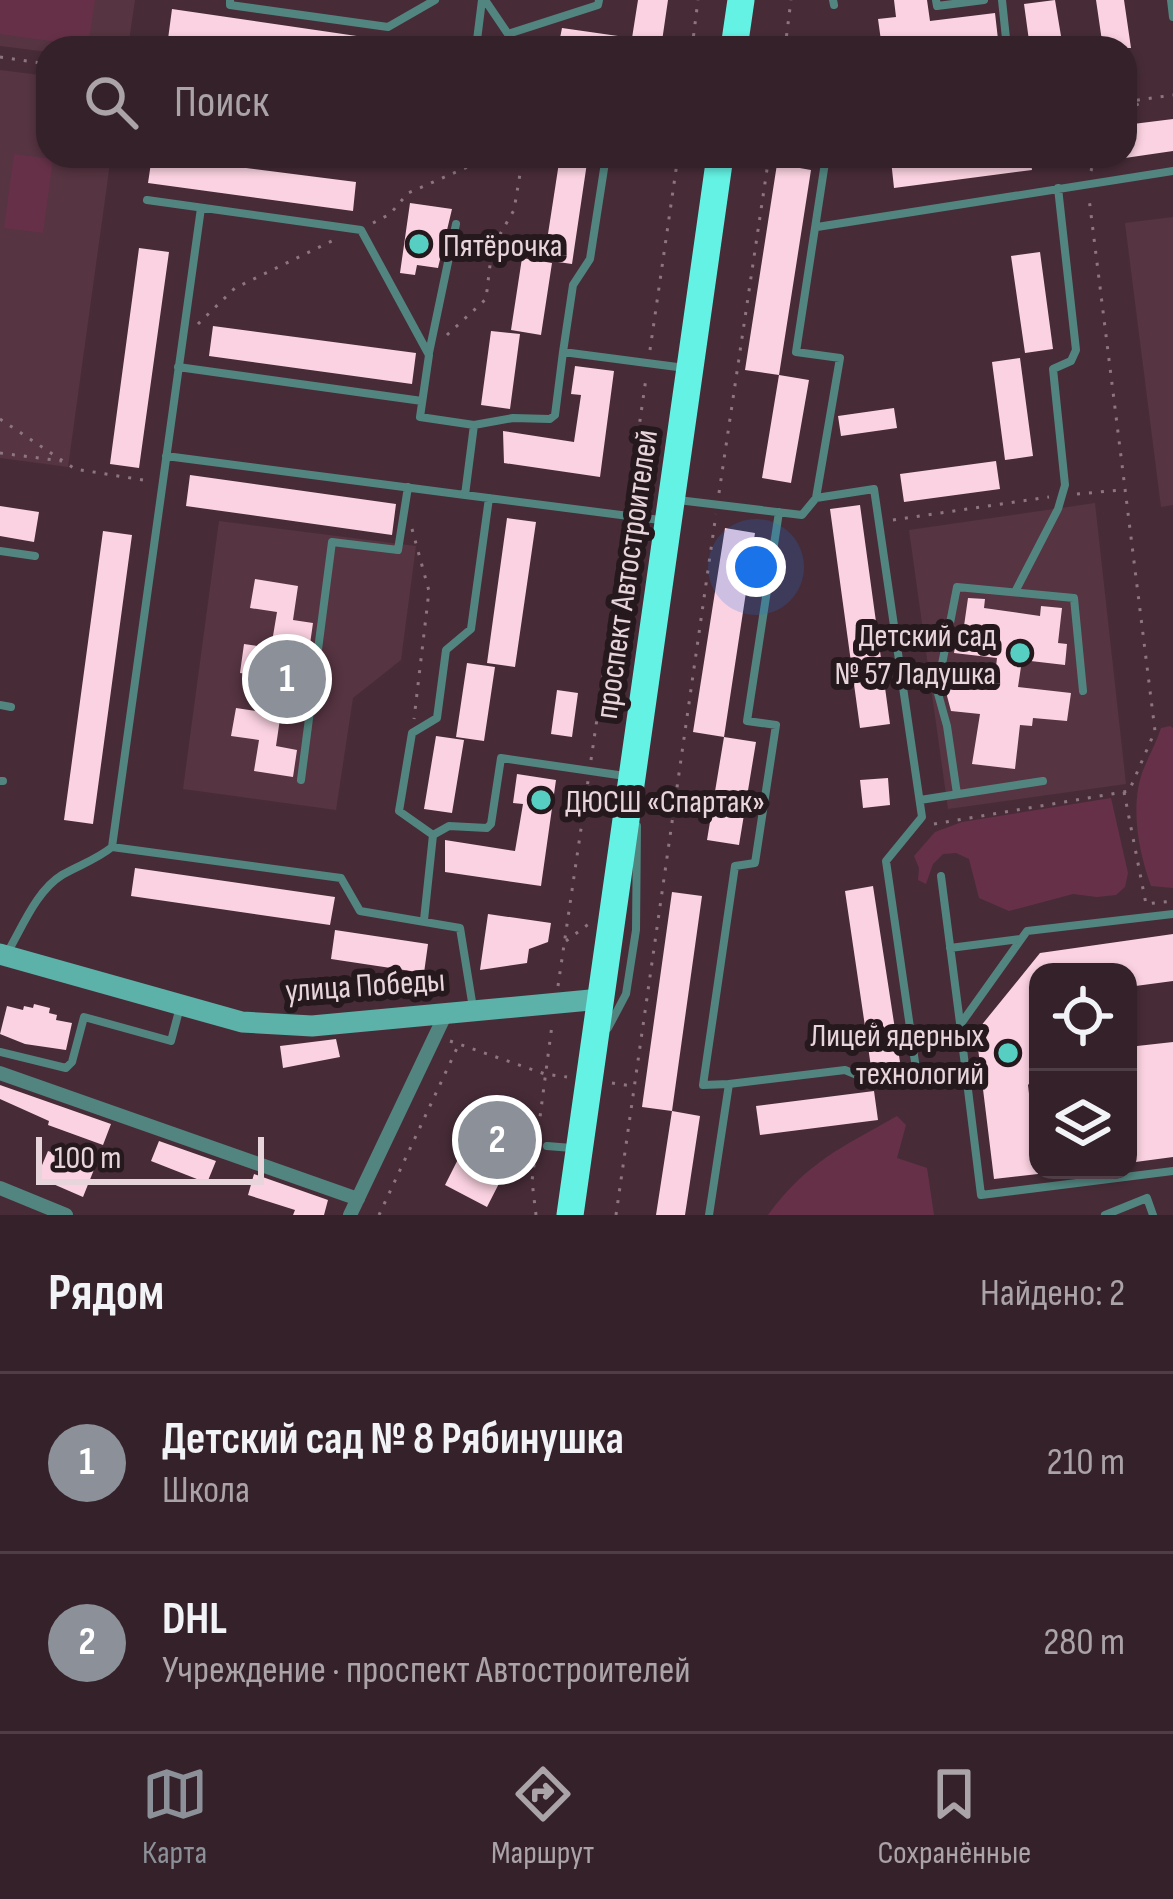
<!DOCTYPE html>
<html lang="ru">
<head>
<meta charset="utf-8">
<style>
	body { margin:0; font-family:"Sofia Sans Condensed",sans-serif; background:#3d2931; color:#f1f3f6 }
	.controls { position:absolute; right:36px; bottom:36px; display:grid; overflow:hidden; border-radius:24px; box-shadow:0 3px 9px #0004 }
	.controls button { width:108px; height:108px; display:grid; place-items:center; padding:0; border:0; border-bottom:3px solid #4f3e46; background:#352129; color:#f1f3f6; font:60px sans-serif }
	.scale { position:absolute; left:36px; bottom:30px; width:228px; box-sizing:border-box; padding-left:12px; border:6px solid #e7d5db; border-top:0; font-size:33px; line-height:42px; white-space:nowrap; color:#e7d5db; -webkit-text-stroke:9px #26191e; paint-order:stroke }
	.you { position:absolute; left:756px; top:567px; width:42px; height:42px; margin:-30px; border:9px solid #fff; border-radius:50%; background:#1a73e8; box-shadow:0 0 0 18px #1a73e833 }
	.badge { display:grid; place-items:center; width:78px; height:78px; border-radius:50%; background:#8c9099; color:#fff; font-size:39px; font-weight:700 }
	.pin { position:absolute; translate:-50% -50%; border:6px solid #fff; box-shadow:0 3px 12px #0006 }
	.list { margin:0; padding:0; list-style:none }
	h2 { display:flex; justify-content:space-between; align-items:center; height:156px; margin:0; padding:0 48px; font-size:51px }
	h2 small { font-size:39px; font-weight:400; color:#aaa3a8 }
	.list li { display:grid; grid-template-columns:78px 1fr auto; gap:36px; align-items:center; box-sizing:border-box; height:180px; padding:0 48px; border-top:3px solid #4f3e46 }
	.list b { display:block; font-size:45px; white-space:nowrap }
	.list p { margin:0; font-size:39px; white-space:nowrap; color:#aaa3a8 }
	.list em { font-size:39px; font-style:normal; color:#aaa3a8 }
	.icon { flex:none; width:66px; height:66px; fill:none; stroke:currentColor; stroke-width:2; stroke-linecap:round; stroke-linejoin:round }
	.map { position:relative; flex:none; width:1173px; height:1215px; overflow:hidden }
	.search { position:absolute; background:#352129; box-shadow:0 3px 9px #0004; left:36px; right:36px; top:36px; height:132px; display:flex; align-items:center; gap:30px; box-sizing:border-box; padding:0 42px; border-radius:36px; color:#aaa3a8; font-size:45px }
	.sheet { height:516px; background:#352129 }
	nav { display:flex; justify-content:space-around; align-items:center; box-sizing:border-box; height:168px; border-top:3px solid #4f3e46; background:#352129; font-size:33px; color:#aaa3a8 }
	nav a { display:grid; justify-items:center; gap:6px }
	nav .on { color:#8c9099 }
	.map>svg:first-child { display:block }
</style>
</head>
<body>
<div class="map">
<svg width="1173" height="1215" viewBox="0 0 1173 1215">
	<rect width="100%" height="100%" fill="#472c37"/>
	<path fill="#563441" d="M0,0H135L128,48H48V52L0,46Z
		M0,70L48,76V156H111L68,467L0,458Z
		M1173,217V505L1161,507L1125,223Z
		M1095,503L1126,784L948,809L909,530Z
		M219,521L416,546L401,660L353,698L336,810L183,789Z"/>
	<path fill="#663148" d="M0,0H95L88,46L0,34Z
		M14,154L53,159L43,233L4,228Z
		M1170,726L1173,728V888L1151,886C1139,853 1130,808 1142,773C1148,757 1156,744 1161,728Z
		M1111,798L1128,873L1125,887L1116,895L1097,897L1073,894L1009,911L979,898L969,859L956,853L943,854L933,864L926,884L918,880L919,868L914,856L935,832L962,822Z
		M897,1116L906,1125L897,1158L927,1168L934,1215H768C808,1161 841,1148 897,1116Z"/>
	<path fill="#fbd2e1" d="M638,0H668L661,48H564L565,44L559,43L562,28L632,38Z
		M894,0H927L930,21L995,13L999,48H882L878,19L896,17Z
		M1055,0L1063,48H1030L1024,4Z
		M1096,0H1124L1131,48H1103Z
		M172,9L391,41L390,48H228L168,39Z
		M1173,119V151L1125,158V125Z
		M152,156L356,182L353,211L148,183Z
		M560,156H588L572,264L544,260Z
		M921,156H1030L1032,170L894,188L891,160Z
		M777,164L811,170L779,375L745,370Z
		M410,203L452,209L438,268L417,265L415,275L400,273Z
		M139,248L169,252L139,468L110,464Z
		M1040,252L1053,349L1025,353L1011,256Z
		M522,258L552,263L541,335L511,330Z
		M213,326L416,353L412,384L209,356Z
		M491,331L520,334L510,409L481,405Z
		M1020,358L1033,456L1005,460L992,362Z
		M575,366L614,371L600,477L504,463L503,431L574,442L581,395L571,394Z
		M779,375L809,380L791,483L762,478Z
		M894,408L897,428L841,436L838,416Z
		M996,461L1000,489L904,502L900,474Z
		M190,475L396,504L392,535L186,506Z
		M860,505L890,724L860,728L830,509Z
		M0,506L39,512L34,542L0,536Z
		M507,518L536,522L515,667L487,663Z
		M725,528L755,533L724,737L693,732Z
		M103,531L132,535L93,824L64,820Z
		M255,579L298,586L293,620L313,623L309,651L290,648L284,681L305,684L301,715L281,712L276,746L297,750L293,777L254,771L259,740L231,736L236,708L262,712L267,677L240,673L244,644L271,648L277,612L250,608Z
		M968,598L985,599L984,608L1040,616L1041,606L1062,608L1058,643L1067,644L1065,665L1022,660L1018,687L1071,693L1067,721L1033,718L1032,726L1020,725L1015,769L972,764L980,714L951,711L947,696L949,679L994,684L997,658L954,653L957,633H963Z
		M467,663L495,667L484,741L456,737Z
		M557,690L578,693L572,737L551,734Z
		M436,736L464,740L452,813L424,809Z
		M724,737L756,742L739,845L707,840Z
		M517,774L556,780L541,886L445,872V840L515,851L523,804L513,803Z
		M888,778L890,805L863,808L860,780Z
		M135,868L335,897L330,925L131,896Z
		M873,886L900,1062L871,1067L845,891Z
		M672,892L702,896L672,1111L642,1107Z
		M488,914L551,923L548,942L529,949L527,963L480,970Z
		M335,930L428,944L424,973L331,959Z
		M1173,934V981L1128,987V972H1038V1073L1028,1085L1033,1128H1038V1174L994,1179L976,1032L1040,953Z
		M34,1004L50,1008L49,1013L57,1015L56,1020L72,1023L66,1050L25,1044L0,1034L7,1006L23,1010L24,1006L33,1008Z
		M336,1039L340,1057L283,1068L280,1046Z
		M1173,1042V1157L1128,1163V1047Z
		M0,1085L111,1124L103,1145L48,1125L49,1121L0,1099Z
		M874,1091L878,1120L760,1135L756,1106Z
		M489,1098L532,1119L487,1207L445,1185Z
		M672,1111L700,1116L685,1215H656Z
		M159,1141L216,1161L207,1183L151,1161Z
		M48,1151L95,1167L83,1197L37,1177Z
		M254,1174L328,1200L324,1215H293L295,1210L248,1195Z"/>
	<g fill="none" stroke-linecap="round" stroke-linejoin="round">
		<path stroke="#8d767f" stroke-width="3" stroke-dasharray="3 9" stroke-linecap="butt" d="M692,48L698,0
			M785,48L791,0
			M0,57L48,64
			M1125,102L1173,95
			M1125,110L1145,101
			M1091,171L1095,156
			M373,223L390,214L408,193L493,156
			M198,324L235,288L336,239
			M447,335L486,299L492,248L514,210L523,156
			M650,350L678,156
			M0,419L75,469L149,481
			M0,453L62,461
			M719,493L769,156
			M1077,494L1121,490
			M628,505L646,378
			M893,520L1049,497
			M412,529L429,591L414,719
			M591,760L625,526
			M1124,792L1146,904L1173,901
			M934,824L1129,791L1155,731L1089,198
			M566,941L590,923
			M558,986L588,781
			M450,1041L545,1074L567,1077
			M612,1083L632,1086
			M537,1140L552,1025
			M379,1215L458,1046
			M536,1215L532,1181L536,1150
			M616,1215L716,514"/>
		<path stroke="#52857f" stroke-width="8" d="M230,0V5L388,27L435,0
			M485,0L508,34L598,5L599,0
			M833,0L834,5
			M936,0L937,6L984,0
			M1002,0L1007,48
			M1171,0L1173,17
			M508,34L518,48
			M476,48L482,0
			M147,200L361,230L429,355L420,417L474,425
			M201,208L112,847L341,878L360,911L460,928L473,1008
			M817,227L1173,171
			M563,352L573,285L590,259L606,156
			M429,353L456,224
			M178,367L422,401
			M166,456L465,495
			M816,498L840,358L796,352L826,156
			M678,500L802,515L816,498L874,489L922,817L886,861L917,1076L876,1083L845,1070L729,1084L709,1215
			M660,520L465,495L474,425L513,418L550,419L555,415L563,352L685,368
			M0,551L35,556
			M1016,590L1058,509L1065,485L1053,369L1071,361L1076,350L1058,188
			M0,705L11,707
			M301,780L332,542L398,550L408,487
			M0,781H3
			M957,794L947,726L937,690L957,587L1074,598L1083,691
			M920,800L1043,781
			M433,835L399,811L412,733L437,718L446,650L471,629L489,498
			M941,876L960,1023
			M1173,914L1027,931L960,1025L981,1195L1173,1171
			M424,920L433,835L449,826L487,828L491,824L501,758L625,776
			M950,948L1020,939
			M7,953C22,928 36,891 62,875C79,865 96,860 112,847
			M608,1028L626,994L636,930L637,826
			M0,1052L66,1068L72,1062L84,1017L171,1041L180,1007
			M729,1084L703,1085L735,866L755,863L776,725L747,721L779,512
			M547,1146L572,1148
			M1105,1215L1147,1198L1153,1215"/>
		<path stroke="#52857f" stroke-width="14" d="M0,1073L358,1199
			M0,1188L66,1215
			M350,1215L447,1011"/>
		<path stroke="#5cb1a8" stroke-width="21" d="M0,954L242,1022L312,1026L601,999"/>
		<path stroke="#64f2e4" stroke-width="27" d="M734,48L741,0
			M570,1215L720,156"/>
	</g>
	<g fill="#57cec2" stroke="#26191e" stroke-width="4.5">
		<circle cx="419" cy="244" r="12"/>
		<circle cx="1020" cy="653" r="12"/>
		<circle cx="541" cy="800" r="12"/>
		<circle cx="1008" cy="1053" r="12"/>
	</g>
	<g text-anchor="middle" stroke-width="12" stroke-linejoin="round" paint-order="stroke">
		<g font-size="33" fill="#e7d5db" stroke="#26191e" text-anchor="start">
			<text x="443" y="256">Пятёрочка</text>
			<text x="996" y="646" text-anchor="end">Детский сад<tspan x="996" dy="38">№ 57 Ладушка</tspan></text>
			<text x="565" y="812">ДЮСШ «Спартак»</text>
			<text x="984" y="1046" text-anchor="end">Лицей ядерных<tspan x="984" dy="38">технологий</tspan></text>
		</g>
		<g font-size="33" fill="#e7d5db" stroke="#26191e">
			<text transform="translate(625 574) rotate(-82)" y="12">проспект Автостроителей</text>
			<text transform="translate(365 984) rotate(-4)" y="12">улица Победы</text>
		</g>
	</g>
</svg>
<div class="controls">
<button><svg class="icon" aria-label="locate" viewBox="0 0 24 24"><circle cx="12" cy="12" r="6"/><path d="M12 2v4M12 18v4M2 12h4M18 12h4"/></svg></button>
<button><svg class="icon" aria-label="layers" viewBox="0 0 24 24"><path d="M12 4l9 5-9 5-9-5zM3 14l9 5 9-5"/></svg></button>
</div>
<div class="scale">100 m</div>
<div class="you"></div>
<div class="pin badge" style="left:287px;top:679px">1</div>
<div class="pin badge" style="left:497px;top:1140px">2</div>
<div class="search"><svg class="icon" aria-label="search" viewBox="0 0 24 24"><circle cx="10" cy="10" r="6"/><path d="M15 15l6 6"/></svg>Поиск</div>
</div>
<section class="sheet">
<h2>Рядом<small>Найдено: 2</small></h2>
<ul class="list">
<li><span class="badge">1</span><div><b>Детский сад № 8 Рябинушка</b><p>Школа</p></div><em>210 m</em></li>
<li><span class="badge">2</span><div><b>DHL</b><p>Учреждение · проспект Автостроителей</p></div><em>280 m</em></li>
</ul>
</section>
<nav>
<a class="on"><svg class="icon" aria-label="map" viewBox="0 0 24 24"><path d="M3 6l6-2 6 2 6-2v14l-6 2-6-2-6 2zM9 4v14M15 6v14"/></svg>Карта</a>
<a><svg class="icon" aria-label="directions" viewBox="0 0 24 24"><path d="M12 3l9 9-9 9-9-9zM9 14v-3h6M13 9l2 2-2 2"/></svg>Маршрут</a>
<a><svg class="icon" aria-label="saved" viewBox="0 0 24 24"><path d="M7 4h10v16l-5-4-5 4z"/></svg>Сохранённые</a>
</nav>
</body>
</html>
